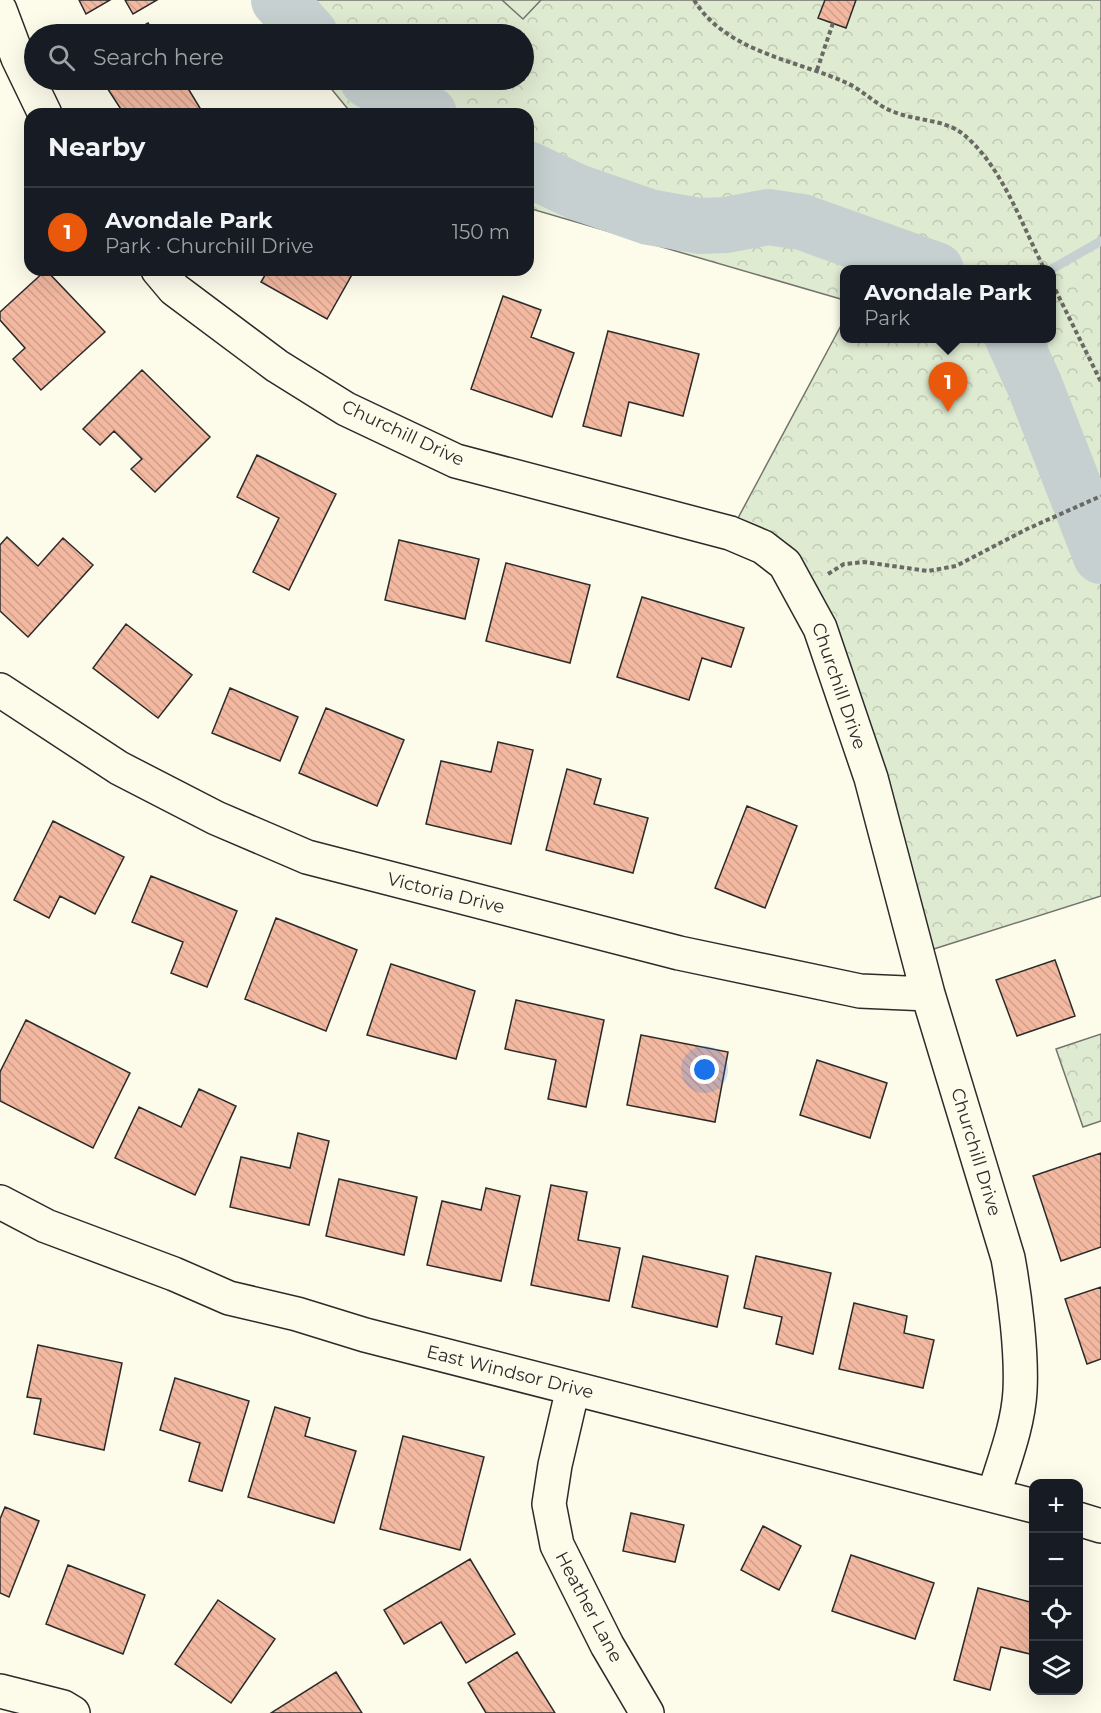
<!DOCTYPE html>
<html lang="en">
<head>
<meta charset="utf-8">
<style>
	body { margin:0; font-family:Montserrat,sans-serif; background:#242831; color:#f1f3f6 }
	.controls { position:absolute; right:18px; bottom:18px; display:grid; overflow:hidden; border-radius:12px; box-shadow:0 6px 24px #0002 }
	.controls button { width:54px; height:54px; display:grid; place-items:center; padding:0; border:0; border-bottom:2px solid #363941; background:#171b24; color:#f1f3f6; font:30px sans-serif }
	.you { position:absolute; left:705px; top:1070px; width:21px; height:21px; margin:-15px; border:4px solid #fff; border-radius:50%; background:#1a73e8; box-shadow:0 0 0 9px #1a73e833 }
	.badge { display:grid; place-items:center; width:39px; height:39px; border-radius:50%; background:#ea580c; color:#fff; font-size:20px; font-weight:700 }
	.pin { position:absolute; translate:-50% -50px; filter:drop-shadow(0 2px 3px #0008) }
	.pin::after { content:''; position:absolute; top:32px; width:21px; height:18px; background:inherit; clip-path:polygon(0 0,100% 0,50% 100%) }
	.popup { position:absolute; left:840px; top:265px; width:216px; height:78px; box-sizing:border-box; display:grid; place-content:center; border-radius:12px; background:#171b24; filter:drop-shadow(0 2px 4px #0005); font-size:20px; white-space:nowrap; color:#9ea1a6 }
	.popup b { font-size:22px; color:#f1f3f6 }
	.popup::after { content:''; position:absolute; left:50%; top:100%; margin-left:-12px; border:12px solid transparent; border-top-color:#171b24 }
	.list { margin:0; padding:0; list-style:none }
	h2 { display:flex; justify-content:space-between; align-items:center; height:78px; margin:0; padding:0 24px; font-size:26px }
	h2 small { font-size:20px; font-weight:400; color:#9ea1a6 }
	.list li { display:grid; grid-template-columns:39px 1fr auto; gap:18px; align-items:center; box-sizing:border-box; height:90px; padding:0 24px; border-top:2px solid #363941 }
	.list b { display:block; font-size:22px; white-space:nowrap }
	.list p { margin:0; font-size:20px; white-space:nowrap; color:#9ea1a6 }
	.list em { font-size:20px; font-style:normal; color:#9ea1a6 }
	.icon { flex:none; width:33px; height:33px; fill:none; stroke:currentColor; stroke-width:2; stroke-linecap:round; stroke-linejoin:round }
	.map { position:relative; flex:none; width:1101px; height:1713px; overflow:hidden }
	.search { position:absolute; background:#171b24; box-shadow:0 6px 24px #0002; left:24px; top:24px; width:510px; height:66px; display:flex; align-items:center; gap:15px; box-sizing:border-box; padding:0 21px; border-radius:33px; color:#9ea1a6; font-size:22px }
	.panel { position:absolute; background:#171b24; box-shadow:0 6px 24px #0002; left:24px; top:108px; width:510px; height:168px; border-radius:18px }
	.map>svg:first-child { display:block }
</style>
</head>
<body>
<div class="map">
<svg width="1101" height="1713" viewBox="0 0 1101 1713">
	<defs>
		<pattern id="park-crowns" width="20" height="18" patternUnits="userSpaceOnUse" patternTransform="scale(1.5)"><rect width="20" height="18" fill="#deebd1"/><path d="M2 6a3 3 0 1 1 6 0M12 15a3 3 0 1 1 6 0" fill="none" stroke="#bfcab4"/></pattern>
		<pattern id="building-back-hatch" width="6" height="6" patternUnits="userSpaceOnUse" patternTransform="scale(1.5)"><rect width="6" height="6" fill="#f2b8a0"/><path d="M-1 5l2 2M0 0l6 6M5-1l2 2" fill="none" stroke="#d09e8a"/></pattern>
	</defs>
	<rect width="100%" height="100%" fill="#fdfbea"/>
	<path fill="url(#park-crowns)" stroke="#74746e" stroke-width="1.5" d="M260,0H1101V896L918,954L801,590L730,533L844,320V338H1052V270H844V300L528,208V114H352L324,80H524V34H288Z
		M1101,1034V1121L1083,1127L1056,1049Z"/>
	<path fill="#deebd1" stroke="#74746e" stroke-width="1.5" d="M502,0H541L523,19Z"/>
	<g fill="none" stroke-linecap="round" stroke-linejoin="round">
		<path stroke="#c7d0d0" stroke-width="9" d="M1050,270L1101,241"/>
		<path stroke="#c7d0d0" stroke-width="56" d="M279,0L310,34
			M368,80L429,114
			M528,169L577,192L649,217L700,226L726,225L768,217L802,222L936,270
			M1013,338L1034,384L1101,556"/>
	</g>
	<path fill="url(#building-back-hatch)" stroke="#2b2b2b" stroke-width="1.5" d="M79,0H110L86,14Z
		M125,0H157L133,14Z
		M825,0H856L846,28L818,18Z
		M148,23L155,34H129Z
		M102,80H183L203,113L124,114Z
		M46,270L105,332L41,390L13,359L25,348L0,320V312Z
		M268,270H352L354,271L327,319L261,282Z
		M503,296L541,310L531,337L574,353L552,417L471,389Z
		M608,331L699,354L683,416L629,402L621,436L583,426Z
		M142,370L210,437L155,492L131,469L142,459L114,431L100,445L83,429Z
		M257,455L336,494L289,590L253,572L279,518L237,497Z
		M7,537L38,566L63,538L93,565L28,637L0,611V545Z
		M399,540L479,559L465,619L385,600Z
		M506,563L590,585L570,663L486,641Z
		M642,597L744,628L731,667L702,658L689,700L617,677Z
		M126,624L192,675L158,718L93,668Z
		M230,688L298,717L280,761L212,733Z
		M326,708L404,740L377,806L299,773Z
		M498,742L533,750L511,844L426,824L441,761L491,772Z
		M567,769L601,779L594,804L648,818L633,873L546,850Z
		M747,806L797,826L765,908L715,888Z
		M53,821L124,857L95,914L60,896L49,918L14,900Z
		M151,876L237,911L207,987L171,973L183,942L132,922Z
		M276,918L357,950L326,1031L245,999Z
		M1055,960L1075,1016L1017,1036L996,980Z
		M391,964L475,991L456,1059L367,1035Z
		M516,1000L604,1020L586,1107L548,1099L556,1060L505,1049Z
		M26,1020L130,1073L93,1148L0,1101V1072Z
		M641,1035L728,1052L715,1122L627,1105Z
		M817,1060L887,1083L870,1138L800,1115Z
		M199,1089L236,1106L195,1195L115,1158L139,1107L181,1127Z
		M298,1133L329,1141L309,1225L230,1207L241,1157L290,1168Z
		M1101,1153V1247L1061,1261L1033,1176Z
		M339,1179L417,1197L404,1255L326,1236Z
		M551,1185L587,1192L578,1240L620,1248L609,1301L531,1285Z
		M486,1188L520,1196L501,1281L427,1265L442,1201L481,1210Z
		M643,1256L728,1276L717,1327L632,1307Z
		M756,1256L831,1273L813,1354L776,1344L782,1317L744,1308Z
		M1101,1287V1359L1087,1364L1065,1299Z
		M854,1303L907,1316L904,1333L934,1340L923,1388L839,1369Z
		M38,1345L122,1363L104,1450L34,1434L41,1399L27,1397Z
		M175,1378L249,1401L222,1491L189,1481L200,1443L160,1430Z
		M275,1407L310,1418L305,1436L356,1451L334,1523L248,1497Z
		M403,1436L484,1457L460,1550L380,1529Z
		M5,1507L39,1521L9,1597L0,1593V1519Z
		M631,1513L684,1525L675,1562L623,1551Z
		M763,1526L801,1546L779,1590L741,1570Z
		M851,1555L934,1583L915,1639L832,1611Z
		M470,1559L515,1634L466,1663L441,1622L404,1644L384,1610Z
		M68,1565L145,1595L123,1654L46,1624Z
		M978,1588L1034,1603V1655L1001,1647L990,1690L954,1680Z
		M218,1600L275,1639L231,1703L175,1664Z
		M517,1652L555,1713H486L468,1683Z
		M336,1672L362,1713H271Z"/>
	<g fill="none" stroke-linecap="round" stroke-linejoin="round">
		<defs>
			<path id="minor" d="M0,10L18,58L45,114
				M158,270L174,289L277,366L346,409L456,461L730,533L763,547L785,564L820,628L871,778L928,994L1008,1258C1015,1296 1022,1353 1020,1391C1018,1426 1004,1461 994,1494
				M0,690L119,768L216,818L307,857L679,953L860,991L928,994
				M0,1202L46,1226L174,1274L229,1298L297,1314L365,1335L1034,1506
				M573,1388L555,1465L549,1504L557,1545L607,1645L647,1713
				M1078,1519L1101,1526
				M0,1691L63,1707L73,1713"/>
		</defs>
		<use href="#minor" stroke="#2b2b2b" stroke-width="36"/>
		<path stroke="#6a6964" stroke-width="4" stroke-dasharray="4.5 3" stroke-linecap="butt" d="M694,0C726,52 796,60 847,83C864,91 877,106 894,112C916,121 944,119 963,134C1003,167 1021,224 1045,270
			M817,70L833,23
			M1052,283L1101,382
			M828,574L844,564L864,562L928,571L956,566L1027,529L1101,496"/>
		<use href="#minor" stroke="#fdfbea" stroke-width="33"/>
	</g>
	<g text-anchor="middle" stroke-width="4.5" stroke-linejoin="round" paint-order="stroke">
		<g font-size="18" fill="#2b2b2b" stroke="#fdfbea">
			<text transform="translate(403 433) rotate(25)" y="6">Churchill Drive</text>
			<text transform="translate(839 686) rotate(71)" y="6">Churchill Drive</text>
			<text transform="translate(446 893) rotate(14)" y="6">Victoria Drive</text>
			<text transform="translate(976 1152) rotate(73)" y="6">Churchill Drive</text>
			<text transform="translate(510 1372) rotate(14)" y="6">East Windsor Drive</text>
			<text transform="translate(589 1607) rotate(62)" y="6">Heather Lane</text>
		</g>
	</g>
</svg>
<div class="controls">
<button>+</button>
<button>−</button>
<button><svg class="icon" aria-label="locate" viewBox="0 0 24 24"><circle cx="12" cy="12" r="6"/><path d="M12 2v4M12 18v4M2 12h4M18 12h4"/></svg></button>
<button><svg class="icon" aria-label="layers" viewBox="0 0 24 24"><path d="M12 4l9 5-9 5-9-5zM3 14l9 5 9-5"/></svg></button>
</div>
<div class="you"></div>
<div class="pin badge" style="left:948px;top:412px">1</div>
<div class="popup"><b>Avondale Park</b>Park</div>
<div class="search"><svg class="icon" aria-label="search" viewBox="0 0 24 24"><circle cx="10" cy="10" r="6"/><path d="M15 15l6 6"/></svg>Search here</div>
<section class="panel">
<h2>Nearby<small></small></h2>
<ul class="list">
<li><span class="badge">1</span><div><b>Avondale Park</b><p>Park · Churchill Drive</p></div><em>150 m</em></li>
</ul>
</section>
</div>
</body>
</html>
